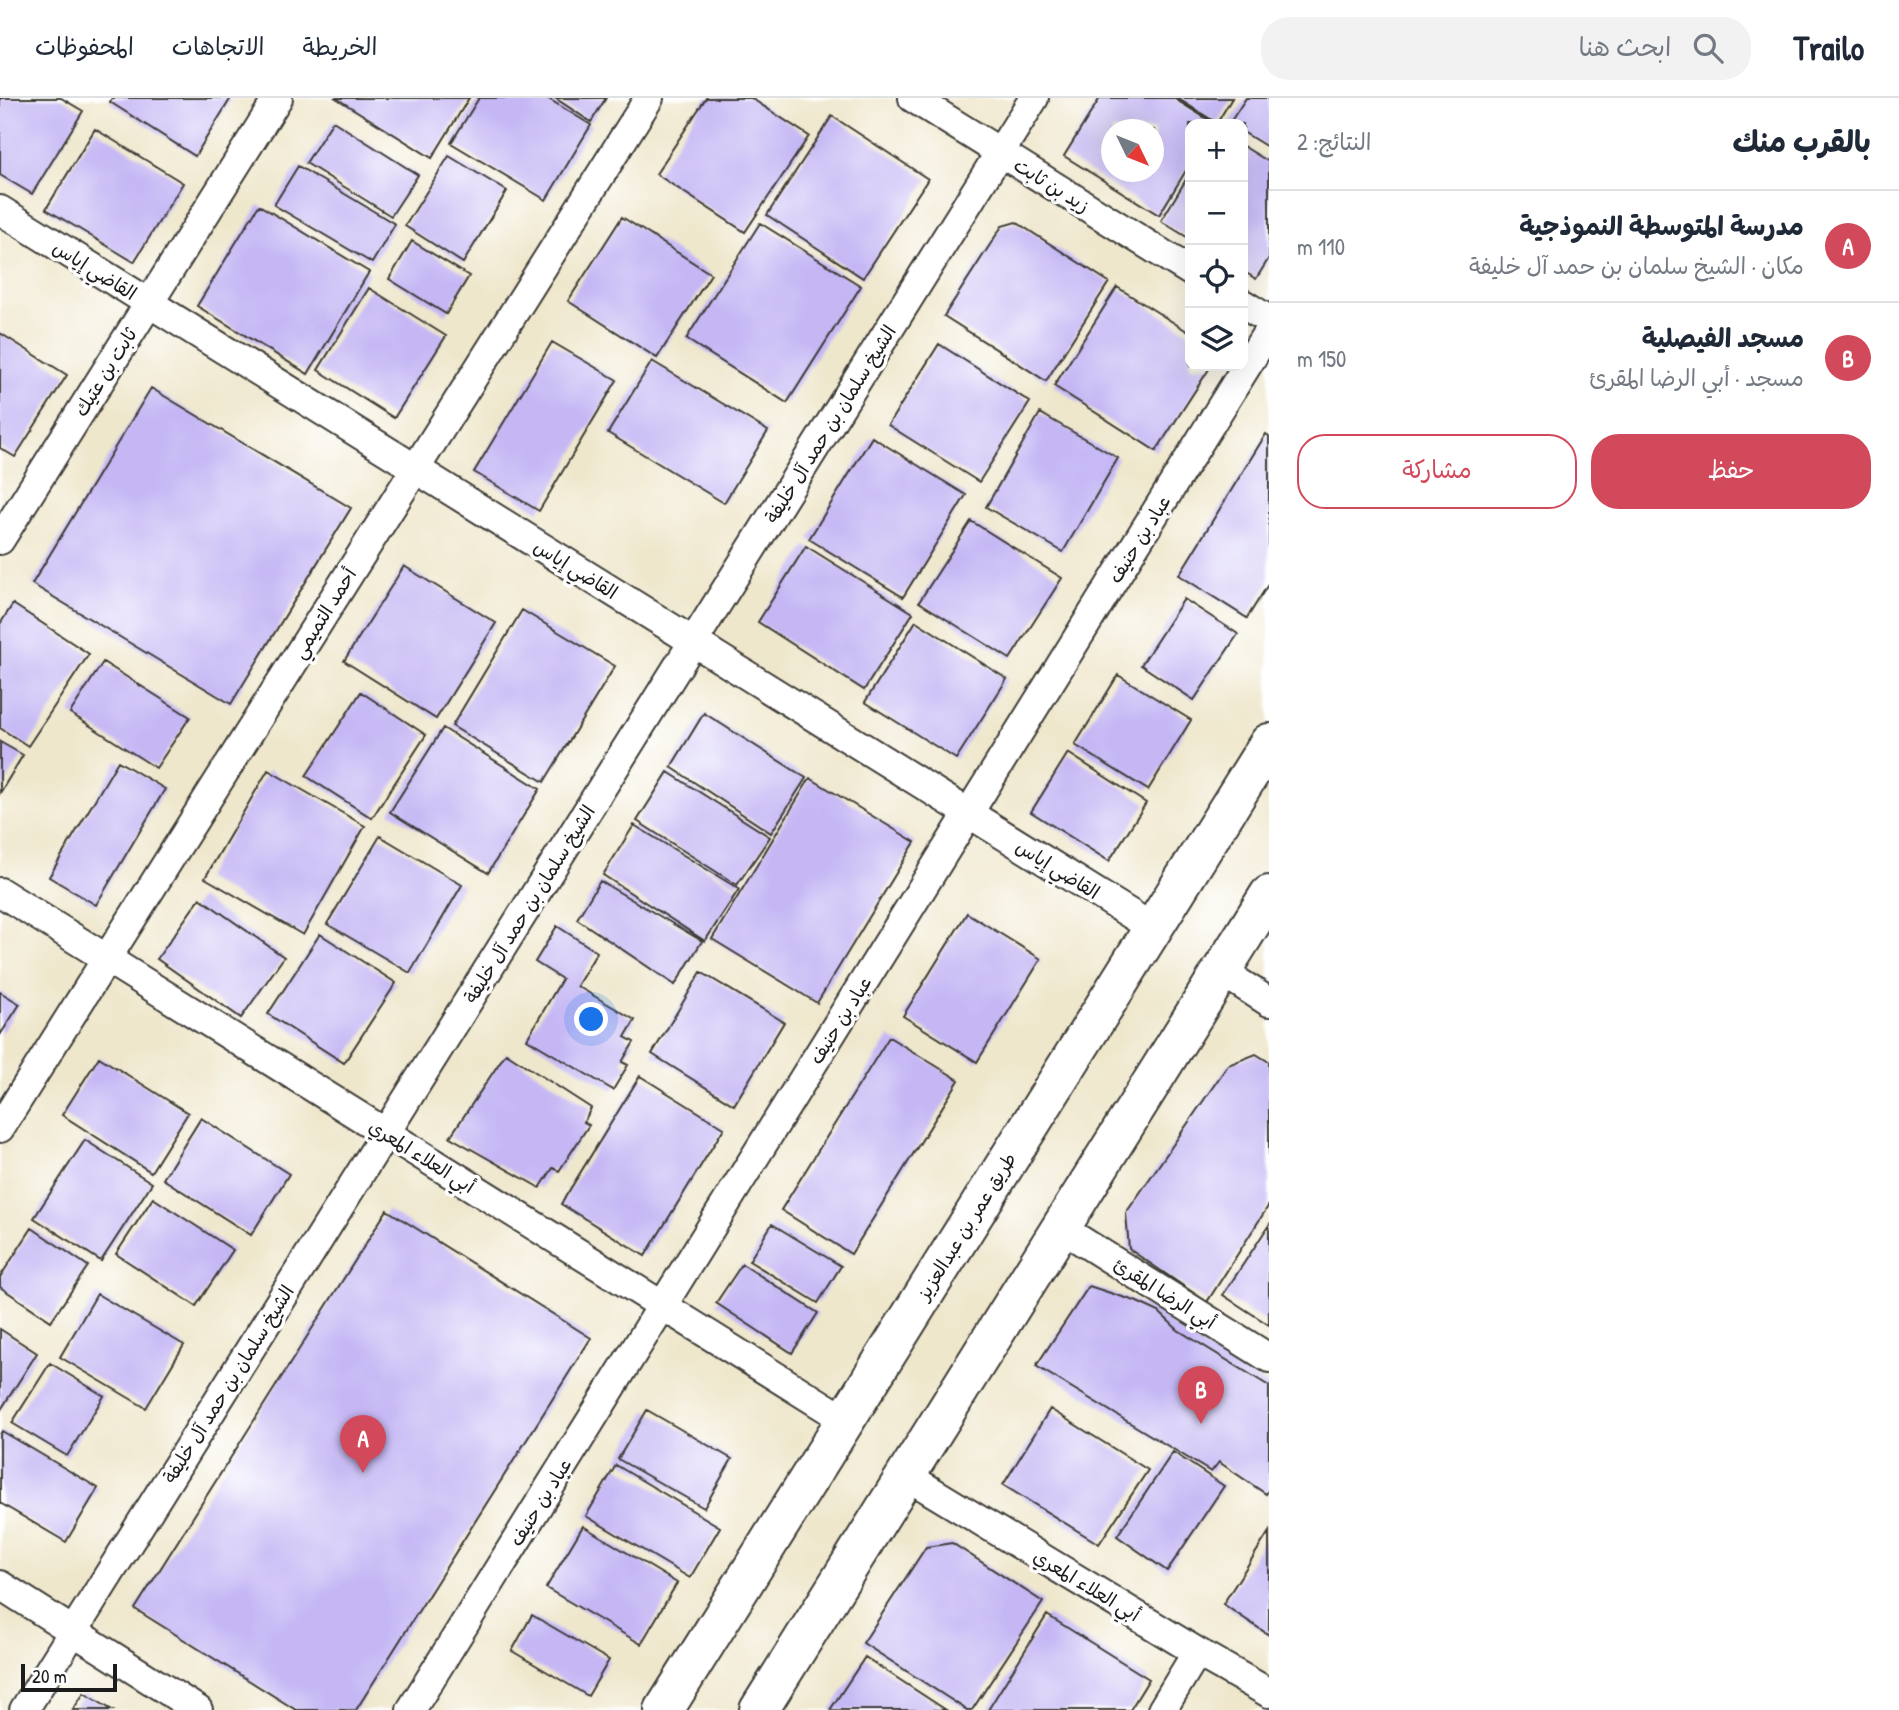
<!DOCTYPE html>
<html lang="ar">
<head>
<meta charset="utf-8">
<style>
	body { margin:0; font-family:"Patrick Hand","Playpen Sans Arabic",sans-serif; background:#f2f2f3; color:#1f2937; direction:rtl }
	.controls { position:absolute; right:21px; top:21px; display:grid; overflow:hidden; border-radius:14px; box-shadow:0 7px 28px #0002 }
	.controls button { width:63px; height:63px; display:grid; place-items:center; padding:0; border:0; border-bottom:2px solid #e0e1e3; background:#fff; color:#1f2937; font:35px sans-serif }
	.compass { position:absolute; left:1101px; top:21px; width:63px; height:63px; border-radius:50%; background:#fff; box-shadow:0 7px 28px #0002; rotate:133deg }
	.scale { position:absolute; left:21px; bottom:18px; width:96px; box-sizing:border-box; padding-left:7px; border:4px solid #1c1c1c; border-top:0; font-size:19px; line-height:24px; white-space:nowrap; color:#1c1c1c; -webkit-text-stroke:5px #fff; paint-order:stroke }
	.you { position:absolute; left:592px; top:922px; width:24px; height:24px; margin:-18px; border:5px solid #fff; border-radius:50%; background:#1a73e8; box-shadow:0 0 0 10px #1a73e833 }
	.badge { display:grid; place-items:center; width:46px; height:46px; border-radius:50%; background:#d1495b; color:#fff; font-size:23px; font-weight:700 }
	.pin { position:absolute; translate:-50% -58px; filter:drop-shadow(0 2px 4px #0008) }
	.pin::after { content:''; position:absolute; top:37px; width:24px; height:21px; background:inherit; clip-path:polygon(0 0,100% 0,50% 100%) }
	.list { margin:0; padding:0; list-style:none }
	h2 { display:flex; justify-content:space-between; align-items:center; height:91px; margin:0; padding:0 28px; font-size:30px }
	h2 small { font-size:23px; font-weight:400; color:#747a83 }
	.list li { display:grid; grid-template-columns:46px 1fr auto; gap:21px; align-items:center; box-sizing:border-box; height:112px; padding:0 28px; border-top:2px solid #e0e1e3 }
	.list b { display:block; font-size:26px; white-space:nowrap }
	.list p { margin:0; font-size:23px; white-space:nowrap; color:#747a83 }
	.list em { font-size:23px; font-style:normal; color:#747a83 }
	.actions { display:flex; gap:14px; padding:21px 28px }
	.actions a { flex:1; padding:16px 0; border:2px solid #d1495b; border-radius:28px; text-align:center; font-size:24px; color:#d1495b }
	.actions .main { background:#d1495b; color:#fff }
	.icon { flex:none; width:38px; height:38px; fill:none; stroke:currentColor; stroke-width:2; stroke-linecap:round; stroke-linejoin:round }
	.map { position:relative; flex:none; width:1269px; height:1612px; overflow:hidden; direction:ltr }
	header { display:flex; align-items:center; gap:42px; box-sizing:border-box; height:98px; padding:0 35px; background:#fff; border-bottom:2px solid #e0e1e3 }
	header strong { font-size:33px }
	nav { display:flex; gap:38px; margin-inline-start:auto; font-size:24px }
	.search { width:490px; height:63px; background:#f2f2f3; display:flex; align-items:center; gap:18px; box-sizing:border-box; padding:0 24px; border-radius:28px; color:#747a83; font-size:26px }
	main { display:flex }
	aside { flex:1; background:#fff }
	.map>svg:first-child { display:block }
</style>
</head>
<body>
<header>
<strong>Trailo</strong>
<div class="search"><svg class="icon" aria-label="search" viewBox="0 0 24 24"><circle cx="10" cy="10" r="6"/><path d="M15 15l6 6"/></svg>ابحث هنا</div>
<nav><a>الخريطة</a><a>الاتجاهات</a><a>المحفوظات</a></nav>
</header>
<main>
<aside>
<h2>بالقرب منك<small>النتائج: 2</small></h2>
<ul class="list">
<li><span class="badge">A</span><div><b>مدرسة المتوسطة النموذجية</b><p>مكان · الشيخ سلمان بن حمد آل خليفة</p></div><em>110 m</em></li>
<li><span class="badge">B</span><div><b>مسجد الفيصلية</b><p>مسجد · أبي الرضا المقرئ</p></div><em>150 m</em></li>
</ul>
<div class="actions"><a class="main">حفظ</a><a>مشاركة</a></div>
</aside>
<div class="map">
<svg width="1269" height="1612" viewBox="0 0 1269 1612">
	<rect width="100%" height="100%" fill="#fff"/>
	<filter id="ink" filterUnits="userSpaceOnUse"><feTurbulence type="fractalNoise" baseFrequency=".0143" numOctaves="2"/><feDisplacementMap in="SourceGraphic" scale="14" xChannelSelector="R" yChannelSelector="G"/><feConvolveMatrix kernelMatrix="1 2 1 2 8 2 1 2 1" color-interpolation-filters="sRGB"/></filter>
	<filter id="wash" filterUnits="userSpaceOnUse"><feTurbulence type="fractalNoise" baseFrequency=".00686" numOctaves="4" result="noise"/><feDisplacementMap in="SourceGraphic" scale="28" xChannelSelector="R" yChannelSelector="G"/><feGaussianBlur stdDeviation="1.57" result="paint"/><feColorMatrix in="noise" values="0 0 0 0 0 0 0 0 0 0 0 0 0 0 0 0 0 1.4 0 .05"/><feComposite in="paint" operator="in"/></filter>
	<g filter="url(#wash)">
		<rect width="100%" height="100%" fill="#efe7cc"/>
		<g id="blocks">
			<path fill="#c5b7f4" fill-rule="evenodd" d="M0,0H61L83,13L32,96L0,77Z
				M112,0H231L195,58L110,4Z
				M336,0H469L432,60Z
				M479,0H547L591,27L546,102L451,45Z
				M555,0H606L591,24Z
				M706,0H751L809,38L745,134L656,76Z
				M1100,0H1173L1215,26H1190V66L1159,117L1064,58ZM1112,32H1154V74H1112Z
				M1177,0H1232L1217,25Z
				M1246,0H1269V50L1243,34V26H1229Z
				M832,18L928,81L863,180L767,117Z
				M333,23L418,77L391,118L306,65Z
				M95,31L183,85L134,164L46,111Z
				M1243,48L1269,64V160L1256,181L1243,173Z
				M449,58L507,93L463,165L405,128Z
				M298,68L395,126L372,165L274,107Z
				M1190,75V141L1161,123Z
				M259,107L369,174L308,276L197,208Z
				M622,119L711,176L657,260L568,203Z
				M1016,124L1109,184L1046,283L944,218L1002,128Z
				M760,125L861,188L787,305L686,241Z
				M412,143L469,178L446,216L389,181Z
				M1117,189L1190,235V268H1211L1156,353L1054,288Z
				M369,190L446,238L394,320L318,272Z
				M0,235L67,277L15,359L0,350Z
				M552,244L617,282L539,413L474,374Z
				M939,246L1030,304L979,384L888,327Z
				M652,263L768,333L724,405L608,335Z
				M151,290L351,410L231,606L32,486Z
				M1040,315L1118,360L1063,454L986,409Z
				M1266,336L1269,338V485L1247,520L1179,477Z
				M872,339L966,397L903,499L809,441Z
				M971,423L1062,480L1010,561L919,504Z
				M806,448L913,515L864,592L758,524Z
				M404,468L496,525L436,621L344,563Z
				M1184,501L1238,536L1194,602L1141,567Z
				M13,506L89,556L28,648L0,630V526Z
				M522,512L615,568L544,684L452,628Z
				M916,523L1007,581L956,661L865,604Z
				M103,564L190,619L156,670L70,615Z
				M1118,577L1191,622L1148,692L1075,647Z
				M361,594L426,637L372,720L306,678Z
				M704,615L806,680L771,735L671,669Z
				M443,630L540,691L488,775L390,714Z
				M0,644L23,657L0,695Z
				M1068,655L1146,705L1109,763L1031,714Z
				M118,663L165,691L96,807L49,779Z
				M268,672L365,728L303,837L205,780Z
				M668,674L770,739L737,787L637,723Z
				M810,680L915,744L817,905L712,841Z
				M634,727L739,791L705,843L603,777Z
				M380,738L462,787L410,875L327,826Z
				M600,783L702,843L675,887L577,821Z
				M200,800L284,859L241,920L157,861Z
				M967,815L1041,861L977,964L903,918Z
				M557,828L597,854L577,888L635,922L625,939L634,944L622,964L628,967L613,992L527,941L562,881L535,864Z
				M320,836L396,885L344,965L268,916Z
				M701,874L784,924L734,1007L652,956Z
				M0,894L20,906L0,937Z
				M889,939L959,982L851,1156L781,1112Z
				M506,955L591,1010L584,1024L589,1027L559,1073L553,1070L540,1090L450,1039Z
				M1256,956L1269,964V1107L1207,1204L1129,1151L1126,1115L1228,967Z
				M99,959L188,1015L151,1074L62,1017Z
				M640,978L724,1030L645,1158L561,1106Z
				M201,1020L289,1076L251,1137L163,1081Z
				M85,1042L152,1085L101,1163L34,1120Z
				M153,1100L233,1152L196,1208L116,1156Z
				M387,1112L591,1240L356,1612H296L135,1511Z
				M772,1126L841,1168L818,1205L749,1163Z
				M1269,1127V1227L1223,1197Z
				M32,1130L88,1168L51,1223L0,1189V1179Z
				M742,1166L818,1215L792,1255L716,1205Z
				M1089,1188L1135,1203L1159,1214L1178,1232L1269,1288V1391L1266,1396L1219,1364L1211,1374L1036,1268Z
				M97,1196L184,1247L146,1310L60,1259Z
				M0,1231L37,1255L0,1313Z
				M50,1265L104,1298L67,1358L12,1325Z
				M1050,1311L1148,1372L1099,1446L1003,1387Z
				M647,1312L732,1361L704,1410L618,1361Z
				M2,1333L98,1390L66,1444L0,1405V1337Z
				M1173,1354L1224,1388L1167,1473L1117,1438Z
				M616,1367L720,1429L690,1480L586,1418Z
				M583,1428L677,1485L641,1546L546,1490Z
				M1269,1434V1537L1223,1506Z
				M952,1445L1043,1504L972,1612H967L863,1545L926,1449Z
				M532,1517L609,1562L588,1598L512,1553Z
				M1047,1517L1149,1581L1130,1612H988Z
				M865,1559L946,1612H830Z
				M84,1595L112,1612H73Z"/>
		</g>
	</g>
	<g filter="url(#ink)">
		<use href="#blocks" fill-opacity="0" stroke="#3c3a36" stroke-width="2"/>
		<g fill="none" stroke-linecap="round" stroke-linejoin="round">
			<defs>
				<path id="street" d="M913,0L1190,173
					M0,112L1153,830
					M1243,206L1269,222
					M0,442L278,0
					M0,794L844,1321
					M1221,873L1269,904
					M0,1030L649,0
					M1061,1130L1269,1260
					M905,1377L1197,1554L1269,1595
					M0,1487L198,1612
					M24,1612L1034,0
					M411,1612L1269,232
					M1162,1612L1197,1554"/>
				<path id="secondary" d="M664,1612L1269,645
					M759,1612L1269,797"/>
			</defs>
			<use href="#street" stroke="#3c3a36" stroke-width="32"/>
			<use href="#secondary" stroke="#3c3a36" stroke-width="42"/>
			<use href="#street" stroke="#fff" stroke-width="28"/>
			<use href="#secondary" stroke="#fff" stroke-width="38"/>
		</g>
	</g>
	<g text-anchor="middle" stroke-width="7" stroke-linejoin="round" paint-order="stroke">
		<g font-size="19" fill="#1c1c1c" stroke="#fff">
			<text transform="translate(1052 87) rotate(32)" y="7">زيد بن ثابت</text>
			<text transform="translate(95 172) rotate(32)" y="7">القاضي إياس</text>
			<text transform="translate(105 274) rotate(-58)" y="7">ثابت بن عتيك</text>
			<text transform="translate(830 326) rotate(-58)" y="7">الشيخ سلمان بن حمد آل خليفة</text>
			<text transform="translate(1139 441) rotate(-58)" y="7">عباد بن حنيف</text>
			<text transform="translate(576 471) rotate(32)" y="7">القاضي إياس</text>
			<text transform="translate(324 515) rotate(-58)" y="7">أحمد التميمي</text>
			<text transform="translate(1058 771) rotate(32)" y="7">القاضي إياس</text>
			<text transform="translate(529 806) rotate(-58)" y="7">الشيخ سلمان بن حمد آل خليفة</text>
			<text transform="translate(840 922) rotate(-58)" y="7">عباد بن حنيف</text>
			<text transform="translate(422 1058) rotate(32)" y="7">أبي العلاء المعري</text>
			<text transform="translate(966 1128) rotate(-58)" y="7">طريق عمر بن عبدالعزيز</text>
			<text transform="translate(1165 1195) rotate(32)" y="7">أبي الرضا المقرئ</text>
			<text transform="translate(228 1286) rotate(-58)" y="7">الشيخ سلمان بن حمد آل خليفة</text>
			<text transform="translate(540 1404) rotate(-58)" y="7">عباد بن حنيف</text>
			<text transform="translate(1087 1487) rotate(31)" y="7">أبي العلاء المعري</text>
		</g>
	</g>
</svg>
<div class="controls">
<button>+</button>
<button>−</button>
<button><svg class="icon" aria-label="locate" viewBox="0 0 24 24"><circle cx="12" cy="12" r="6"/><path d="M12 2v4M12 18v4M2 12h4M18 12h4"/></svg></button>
<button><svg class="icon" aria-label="layers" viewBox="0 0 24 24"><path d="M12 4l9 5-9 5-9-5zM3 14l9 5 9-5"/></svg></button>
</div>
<svg class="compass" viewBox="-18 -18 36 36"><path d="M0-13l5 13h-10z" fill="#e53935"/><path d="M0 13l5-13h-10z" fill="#747a83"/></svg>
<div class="scale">20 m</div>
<div class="you"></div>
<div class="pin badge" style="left:363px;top:1375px">A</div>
<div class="pin badge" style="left:1201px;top:1326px">B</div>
</div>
</main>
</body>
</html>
